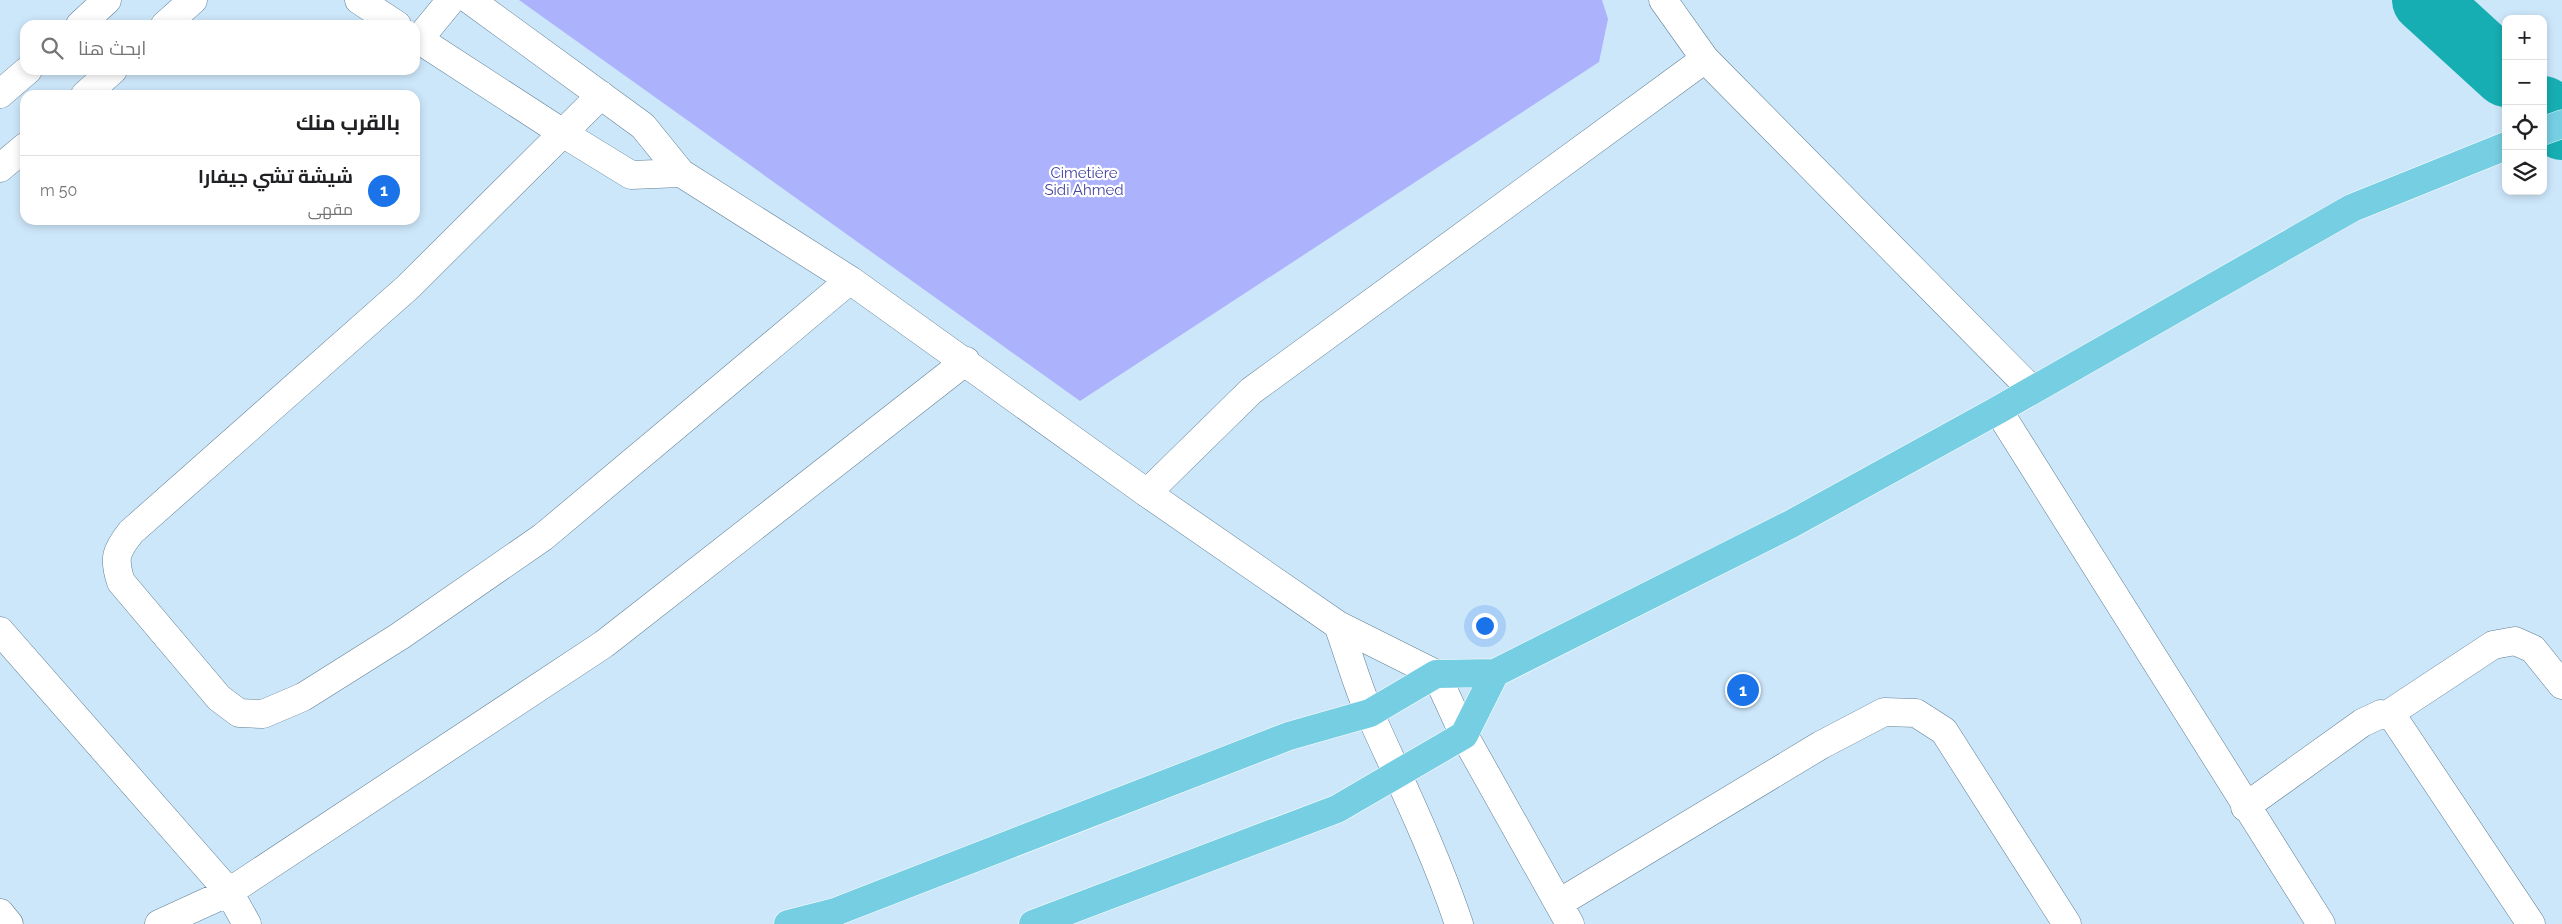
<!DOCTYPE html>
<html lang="ar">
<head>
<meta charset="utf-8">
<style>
	body { margin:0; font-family:Raleway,Cairo,sans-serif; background:#f2f2f2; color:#202124; direction:rtl }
	.controls { position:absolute; right:15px; top:15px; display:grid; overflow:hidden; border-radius:10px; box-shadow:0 2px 8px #0003 }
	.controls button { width:45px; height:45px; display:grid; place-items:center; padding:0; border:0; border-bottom:1px solid #e0e0e0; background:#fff; color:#202124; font:25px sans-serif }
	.you { position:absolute; left:1484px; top:625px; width:18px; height:18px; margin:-12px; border:4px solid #fff; border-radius:50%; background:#1a73e8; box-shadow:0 0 0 8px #1a73e833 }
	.badge { display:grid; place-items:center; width:32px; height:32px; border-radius:50%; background:#1a73e8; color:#fff; font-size:16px; font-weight:700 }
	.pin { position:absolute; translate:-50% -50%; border:2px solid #fff; box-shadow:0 1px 5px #0006 }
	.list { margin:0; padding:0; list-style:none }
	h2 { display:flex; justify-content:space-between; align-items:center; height:65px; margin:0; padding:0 20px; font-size:21px }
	h2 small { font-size:16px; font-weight:400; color:#757577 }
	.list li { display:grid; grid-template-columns:32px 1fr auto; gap:15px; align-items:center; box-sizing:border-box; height:70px; padding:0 20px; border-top:1px solid #e0e0e0 }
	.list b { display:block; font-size:19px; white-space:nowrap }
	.list p { margin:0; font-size:16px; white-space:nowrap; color:#757577 }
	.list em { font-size:16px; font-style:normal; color:#757577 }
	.icon { flex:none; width:28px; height:28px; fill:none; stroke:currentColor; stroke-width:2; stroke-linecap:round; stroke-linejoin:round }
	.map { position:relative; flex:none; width:2562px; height:924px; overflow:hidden; direction:ltr }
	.search { position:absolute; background:#fff; box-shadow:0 2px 8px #0003; left:20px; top:20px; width:400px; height:55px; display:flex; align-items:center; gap:12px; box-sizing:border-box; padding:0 18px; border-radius:15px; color:#757577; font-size:19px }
	.panel { position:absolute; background:#fff; box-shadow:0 2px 8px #0003; left:20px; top:90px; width:400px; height:135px; border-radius:15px; direction:rtl }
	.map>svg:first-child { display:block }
</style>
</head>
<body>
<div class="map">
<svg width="2562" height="924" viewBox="0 0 2562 924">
	<rect width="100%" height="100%" fill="#cde7fa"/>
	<path fill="#acb2fb" d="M519,0H1602L1608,19L1599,62L1080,401Z"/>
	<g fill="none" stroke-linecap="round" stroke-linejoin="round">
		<path stroke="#17aeb3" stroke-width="66" d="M2425,0L2506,74
			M2543,109L2562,127"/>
		<defs>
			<path id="minor" d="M359,0L397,25
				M470,0L643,126L681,173L850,280L1147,493L1338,625L1436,674L1464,735L1570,924
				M1663,0L1705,59L2032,390
				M80,25L107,0
				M165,25L193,0
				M415,37L569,137L631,175L681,173
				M419,39L451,0
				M0,94L28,70
				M85,95L113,70
				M601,95L408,287L131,532C116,551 113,558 121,582L219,698L239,713L263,714L303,697L400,636L543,537L850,280
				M0,168L25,147
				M1998,410L2321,924
				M1147,493L1251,391L1705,59
				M1338,625C1349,655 1357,686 1370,714C1402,785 1434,850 1459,924
				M0,631L229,892L247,924
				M2387,715L2493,645L2515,641L2533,649L2562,685
				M2245,807L2362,723L2381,714L2393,717L2531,924
				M1559,903L1821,745L1884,712L1916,713L1944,731L2067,924
				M0,913L9,924
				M159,924L229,892L604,644L966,361"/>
			<path id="major" d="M2543,131L2562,124
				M788,924L835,912L1289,736L1370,713L1436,674L1495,673L1791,524L1998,410L2352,208L2506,146
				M1033,924L1337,809L1464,735L1495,673"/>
		</defs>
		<use href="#minor" stroke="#617f94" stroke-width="29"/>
		<use href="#major" stroke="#fff" stroke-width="29"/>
		<use href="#minor" stroke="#fff" stroke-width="28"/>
		<use href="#major" stroke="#76cee2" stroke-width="28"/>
	</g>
	<g text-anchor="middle" stroke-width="4.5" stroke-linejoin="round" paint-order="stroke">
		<g font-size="15" fill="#46449f" stroke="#fff">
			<text x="1084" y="178">Cimetière<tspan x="1084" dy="17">Sidi Ahmed</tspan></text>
		</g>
	</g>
</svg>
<div class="controls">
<button>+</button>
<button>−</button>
<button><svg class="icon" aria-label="locate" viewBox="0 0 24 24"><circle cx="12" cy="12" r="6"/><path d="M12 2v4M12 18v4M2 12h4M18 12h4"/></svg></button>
<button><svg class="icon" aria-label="layers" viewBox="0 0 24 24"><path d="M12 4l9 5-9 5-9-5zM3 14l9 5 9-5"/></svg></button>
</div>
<div class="you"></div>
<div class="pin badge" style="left:1743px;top:690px">1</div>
<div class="search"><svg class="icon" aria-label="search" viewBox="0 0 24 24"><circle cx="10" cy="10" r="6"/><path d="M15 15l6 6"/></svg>ابحث هنا</div>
<section class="panel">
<h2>بالقرب منك<small></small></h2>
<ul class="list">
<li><span class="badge">1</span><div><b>شيشة تشي جيفارا</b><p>مقهى</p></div><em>50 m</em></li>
</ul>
</section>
</div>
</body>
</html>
